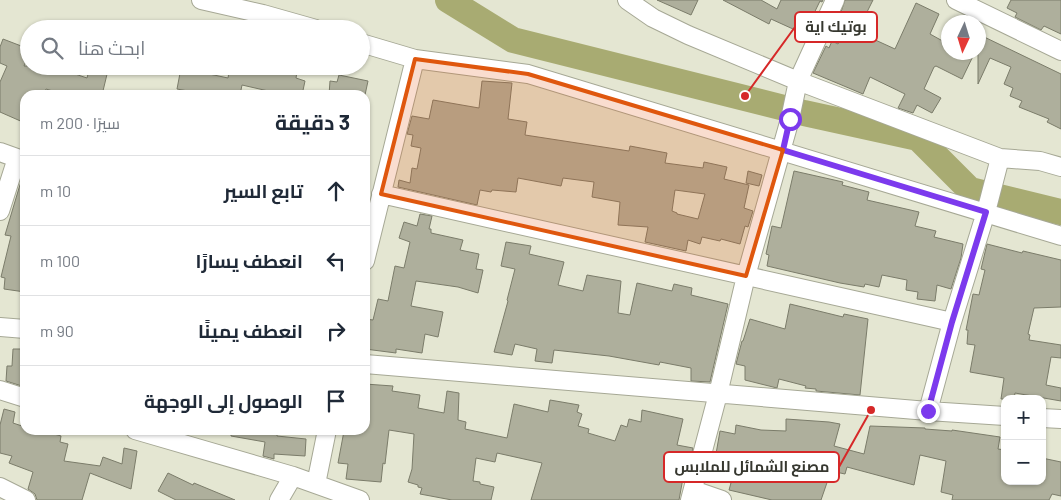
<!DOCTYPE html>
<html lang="ar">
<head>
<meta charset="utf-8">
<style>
	body { margin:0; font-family:Barlow,Cairo,sans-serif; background:#f6f6f7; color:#1f2937; direction:rtl }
	.controls { position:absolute; right:15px; bottom:15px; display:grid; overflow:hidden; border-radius:10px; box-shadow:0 1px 4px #0004 }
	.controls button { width:45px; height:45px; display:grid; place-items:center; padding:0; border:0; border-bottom:1px solid #e0e1e3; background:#fff; color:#1f2937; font:25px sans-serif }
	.compass { position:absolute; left:941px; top:15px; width:45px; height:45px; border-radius:50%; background:#fff; box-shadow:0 1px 4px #0004; rotate:184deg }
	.stop { position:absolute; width:15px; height:15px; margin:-11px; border:4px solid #7c3aed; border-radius:50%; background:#fff }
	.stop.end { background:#7c3aed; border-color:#fff; box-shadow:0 1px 5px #0008 }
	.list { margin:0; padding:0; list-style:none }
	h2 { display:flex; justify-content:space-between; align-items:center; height:65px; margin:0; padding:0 20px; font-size:21px }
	h2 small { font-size:16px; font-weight:400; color:#747a83 }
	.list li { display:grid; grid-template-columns:32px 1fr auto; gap:15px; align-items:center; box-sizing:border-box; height:70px; padding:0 20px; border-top:1px solid #e0e1e3 }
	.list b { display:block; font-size:19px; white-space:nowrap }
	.list em { font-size:16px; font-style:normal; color:#747a83 }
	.icon { flex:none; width:28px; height:28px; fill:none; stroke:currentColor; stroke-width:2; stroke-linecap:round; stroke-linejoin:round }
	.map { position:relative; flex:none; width:1061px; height:500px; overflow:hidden; direction:ltr }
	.search { position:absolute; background:#fff; box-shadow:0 1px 4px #0004; left:20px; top:20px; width:350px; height:55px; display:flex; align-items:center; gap:12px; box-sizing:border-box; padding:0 18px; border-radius:28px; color:#747a83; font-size:19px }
	.panel { position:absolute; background:#fff; box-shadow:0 1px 4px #0004; left:20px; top:90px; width:350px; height:345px; border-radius:15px; direction:rtl }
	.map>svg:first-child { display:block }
</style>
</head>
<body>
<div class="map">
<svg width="1061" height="500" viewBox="0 0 1061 500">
	<rect width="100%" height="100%" fill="#e4e6d2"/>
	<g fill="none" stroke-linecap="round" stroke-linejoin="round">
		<path stroke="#a8ab72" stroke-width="26" d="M448,0L513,40L804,113L918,138L970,190L1061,212"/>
	</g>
	<path fill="#aeaf9c" stroke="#7b7c6a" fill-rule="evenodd" d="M657,0H698L691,15Z
		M723,0H761L777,9L781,0H823L822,2L820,1L804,34L771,19L769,24Z
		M845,0H873L861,24L864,25L860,33L895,49L916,3L939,14L930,34L948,44V52H975L962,79L936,66L934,67L924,89L941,98L932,113L917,105L913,113L898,108L905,94L870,77L863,94L813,73L826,46L829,48L832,41L838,44L852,18L841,12Z
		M1011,0H1061V34L1044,26L1041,30L1015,17L1017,13L1007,8Z
		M978,34L1061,74V129L1047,122L1049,119L1019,107L1022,101L1010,96L1013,88L1004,84L1011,67L990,58L978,84Z
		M3,39L29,49V55L24,66H61L60,69L87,78L90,66H109L102,95H66L46,89L43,95H25V123L0,112V82L7,66L0,63V47Z
		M230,66H273L283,68L284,66H298L296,78L305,81L302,95H276L277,93L242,85L240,95L221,92L220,95H199V93L177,89L181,68L228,78Z
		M339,75L368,81L365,95H329L330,81L337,82Z
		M482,81L512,83L508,119L527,122L525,135L629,151L630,146L667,153L665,163L703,168L704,162L727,167L724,179L749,185L744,208L753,211L748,227L745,226L740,244L721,239L720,241L702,237L700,244L688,240L686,251L645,242L648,227L618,225L620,202L592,197L594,182L563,178L561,186L518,178L516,192L492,190L491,192L480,190L477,205L398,187L399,180L410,183L412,168L417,169L421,148L411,146L413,135L407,134L412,116L429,119L433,100L479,108ZM675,190L705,194L698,219L677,214V213L672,211Z
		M748,171L762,175L759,186L746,183Z
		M794,171L843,182L842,185L869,192L867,200L919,212L915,226L936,231L934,237L963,244L961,258L951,289L937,285L935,301L917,299L918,292L906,290L907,280L882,275L879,287L865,284L864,287L840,283L767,266L769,255L766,254L772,226L781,228Z
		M22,178H25V227L21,241L25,242V292L4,289L5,278L1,277L11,236L5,235Z
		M420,214L432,216L429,229H431V233L463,240L460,250L479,254L476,269L483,270L478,293L458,287L416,281L411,306L443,312L438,337L425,334L422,353L396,349V353L365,349V319L373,320L378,299L388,301L395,266L404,268L410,242L399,238L404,222L417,226Z
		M506,242L531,246L529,254L564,262L558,285L583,291L587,275L621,281L618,313L630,315L637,283L672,291L674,284L692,288L691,295L728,304L710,382L691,381V368L660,362L659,365L609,356L554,350L552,363L535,361L537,349L515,344L512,355L494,352L508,301L507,300L515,269L501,266Z
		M987,244L1022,253L1023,251L1061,260V307L1034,308L1028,334L1030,335L1029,340L1061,345V358L1051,357L1046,385L1061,388V401L1015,393L1014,399H1001L1004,378L970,372L975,345L967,344L968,330H966L973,294L979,295L985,270L981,269Z
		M790,304L843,317L844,314L868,319L860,395L816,391V389L805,388L806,386L779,379L777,388L745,380V366L736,364L742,341H743L750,319L785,329Z
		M13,349H25V387L6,381L7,366H12Z
		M365,384L393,386L392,391L420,395L418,408L444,413L447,391L459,393L458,420L466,422L465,429L507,438L514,404L548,412L550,400L579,405L577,412L582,414L578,426L589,429L588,433L615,441L621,425L627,427L629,419L641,422L642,410L683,419L677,445L693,448L688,468L685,467L679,500H531L542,463L497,453L495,462L476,458L473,481L480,482V484L494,487L491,500H452L420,494L422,488L418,487V485L408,482L412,469L414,434L389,430L385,464L383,463L381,482L346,479L348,464L338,463L344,431L359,433L360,430H365Z
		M4,409L15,412L13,423L25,427V430H55L54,434L61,436L60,442L68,444L64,461L100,466L103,457L122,464L124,448L137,451L131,489L90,473L82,500H37L35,494L28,489L33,472L9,463L12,456L0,453V425Z
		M786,419L829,422L840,424L834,446L864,454L870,426L925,428V429L952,431V430L1000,437L998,449L1005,450V481H1042V458L1061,462V496L1052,494L1049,500H952L953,495L941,492L946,461L920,455L914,485L847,467L845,474L831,471L821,500H772L729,490L731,483L718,479L719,473L713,471L720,431L735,434L736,425L761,430L786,431Z
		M231,430H277V436L306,439L305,456L274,454V459L263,456L265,442L231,436Z
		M168,473L193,485L194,483L235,500H176L158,491Z"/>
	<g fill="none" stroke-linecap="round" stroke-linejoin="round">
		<defs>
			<path id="minor" d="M201,0L263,14L316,29
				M627,0L653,18L688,35L798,81L1000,158L1040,161L1061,167
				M956,0L1061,51
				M361,43L415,59L528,74L1061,236
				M0,152L25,161
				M381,194L952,322
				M0,211L17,158
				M365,261L415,59
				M0,327L25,329
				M365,364L928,411L1005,416
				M0,390L25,398
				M928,411L952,322L986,212L1000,158
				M1042,418L1061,419
				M135,430L293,476L360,500
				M316,484L327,430
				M0,487L26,500
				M693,490L722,500
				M279,500L293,476
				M690,500L718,394L746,276L790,119L798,81L835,0"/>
		</defs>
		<use href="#minor" stroke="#a6a895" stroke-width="20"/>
		<use href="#minor" stroke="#fff" stroke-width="18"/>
	</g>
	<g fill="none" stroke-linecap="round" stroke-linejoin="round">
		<path stroke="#7c3aed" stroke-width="6" d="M790,119L783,150L986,212L952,322L928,411"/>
	</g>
	<path fill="#df570e" fill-opacity="0.2" stroke="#df570e" stroke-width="4" stroke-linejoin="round" d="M415,59L528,74L783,150L746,276L381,194Z"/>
	<path fill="none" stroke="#d62828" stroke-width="2" d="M745 96L795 27M871 410L839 467"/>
	<g fill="#d62828" stroke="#fff" stroke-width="2">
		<circle cx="745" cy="96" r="5"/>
		<circle cx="871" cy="410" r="5"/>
	</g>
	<g fill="#fff" stroke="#d62828" stroke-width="2">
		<rect x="795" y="12" width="82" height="30" rx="5"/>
		<rect x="664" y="452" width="175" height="30" rx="5"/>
	</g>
	<g font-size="15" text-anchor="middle" font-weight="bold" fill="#36372f">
		<text x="836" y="32">بوتيك اية</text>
		<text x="752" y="472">مصنع الشمائل للملابس</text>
	</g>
</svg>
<div class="controls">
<button>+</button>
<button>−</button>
</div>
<svg class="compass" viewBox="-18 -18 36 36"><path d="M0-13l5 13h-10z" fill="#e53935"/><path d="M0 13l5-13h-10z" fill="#747a83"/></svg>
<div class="stop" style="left:790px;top:119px"></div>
<div class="stop end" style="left:928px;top:411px"></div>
<div class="search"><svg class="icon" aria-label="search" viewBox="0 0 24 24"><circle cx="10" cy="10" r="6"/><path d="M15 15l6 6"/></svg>ابحث هنا</div>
<section class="panel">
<h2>3 دقيقة<small>سيرًا · 200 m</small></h2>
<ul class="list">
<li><svg class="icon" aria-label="ahead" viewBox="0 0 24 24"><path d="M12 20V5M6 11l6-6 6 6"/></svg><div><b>تابع السير</b></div><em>10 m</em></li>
<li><svg class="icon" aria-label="left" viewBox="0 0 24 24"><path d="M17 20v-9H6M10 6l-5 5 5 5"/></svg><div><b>انعطف يسارًا</b></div><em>100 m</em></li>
<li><svg class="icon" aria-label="right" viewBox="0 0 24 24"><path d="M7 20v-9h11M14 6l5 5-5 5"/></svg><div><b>انعطف يمينًا</b></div><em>90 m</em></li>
<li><svg class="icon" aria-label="arrive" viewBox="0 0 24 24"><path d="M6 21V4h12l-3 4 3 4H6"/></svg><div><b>الوصول إلى الوجهة</b></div></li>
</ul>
</section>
</div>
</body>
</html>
